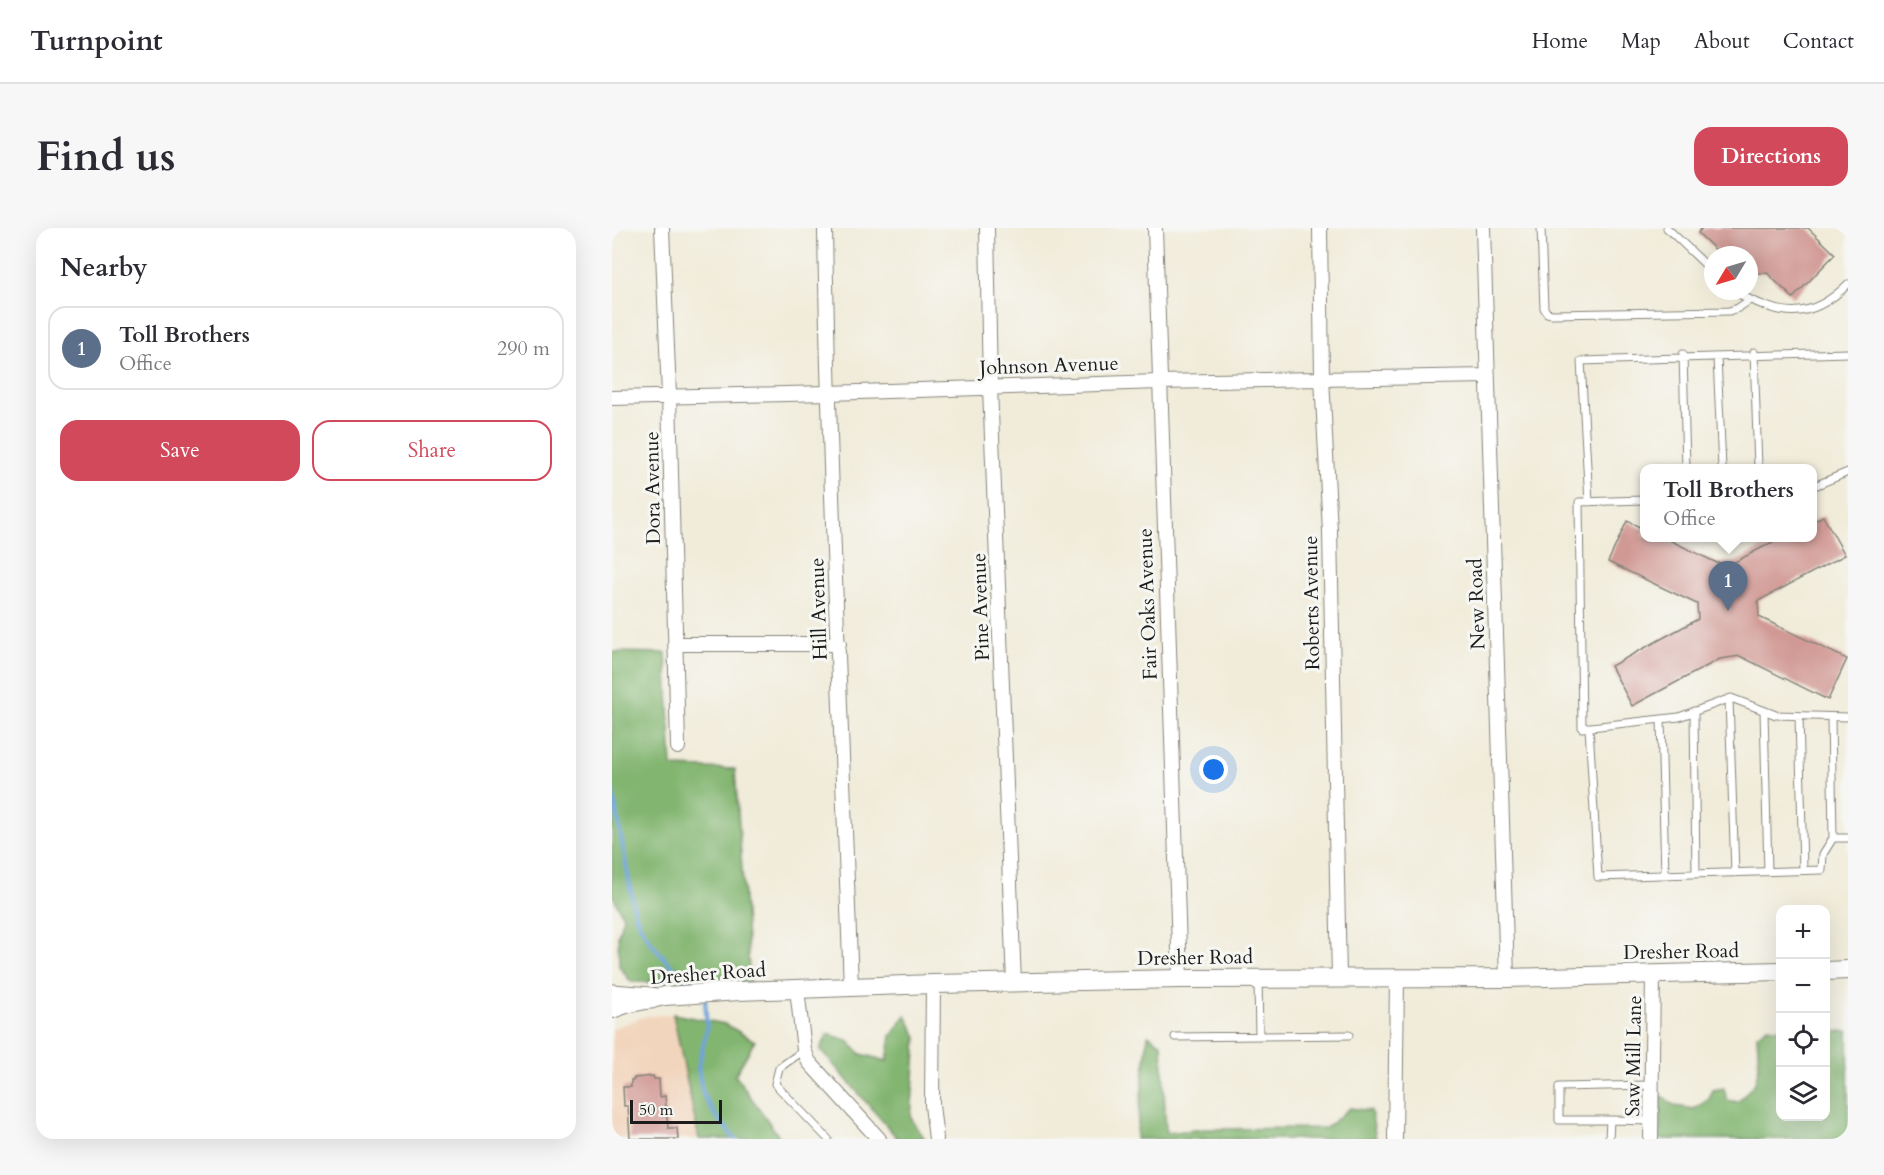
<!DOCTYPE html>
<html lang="en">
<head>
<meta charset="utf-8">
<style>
	body { margin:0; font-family:Cardo,serif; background:#f7f7f7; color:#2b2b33 }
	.controls { position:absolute; right:18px; bottom:18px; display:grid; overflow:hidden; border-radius:12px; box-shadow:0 6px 24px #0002 }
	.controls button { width:54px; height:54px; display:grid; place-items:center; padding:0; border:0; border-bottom:2px solid #e1e1e2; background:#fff; color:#2b2b33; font:30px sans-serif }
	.compass { position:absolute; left:1092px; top:18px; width:54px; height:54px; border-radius:50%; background:#fff; box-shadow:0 6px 24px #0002; rotate:232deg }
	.scale { position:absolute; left:18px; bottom:15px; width:92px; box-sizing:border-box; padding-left:6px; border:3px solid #1c1c1c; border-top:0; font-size:16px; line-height:21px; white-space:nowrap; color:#1c1c1c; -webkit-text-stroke:4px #f6f6f2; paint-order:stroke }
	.you { position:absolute; left:602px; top:542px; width:21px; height:21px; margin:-15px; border:4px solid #fff; border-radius:50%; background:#1a73e8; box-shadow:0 0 0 9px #1a73e833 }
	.badge { display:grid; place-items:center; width:39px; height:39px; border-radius:50%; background:#d1495b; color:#fff; font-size:20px; font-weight:700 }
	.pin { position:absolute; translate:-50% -50px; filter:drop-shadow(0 2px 3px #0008) }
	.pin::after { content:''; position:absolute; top:32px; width:21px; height:18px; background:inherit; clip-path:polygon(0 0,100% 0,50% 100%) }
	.popup { position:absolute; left:1028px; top:236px; width:177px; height:78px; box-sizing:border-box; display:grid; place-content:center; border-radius:12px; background:#fff; filter:drop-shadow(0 2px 4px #0005); font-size:20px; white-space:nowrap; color:#7c7c81 }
	.popup b { font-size:22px; color:#2b2b33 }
	.popup::after { content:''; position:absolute; left:50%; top:100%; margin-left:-12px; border:12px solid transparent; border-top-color:#fff }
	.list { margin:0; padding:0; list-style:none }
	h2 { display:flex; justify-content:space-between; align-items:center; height:78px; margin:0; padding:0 24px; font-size:26px }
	h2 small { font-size:20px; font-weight:400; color:#7c7c81 }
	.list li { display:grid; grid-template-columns:39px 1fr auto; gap:18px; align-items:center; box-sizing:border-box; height:84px; margin:0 12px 12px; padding:0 12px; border:2px solid #e1e1e2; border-radius:18px }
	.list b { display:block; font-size:22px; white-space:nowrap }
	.list p { margin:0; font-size:20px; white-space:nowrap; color:#7c7c81 }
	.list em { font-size:20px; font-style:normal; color:#7c7c81 }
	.actions { display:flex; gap:12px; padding:18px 24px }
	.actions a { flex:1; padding:14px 0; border:2px solid #d1495b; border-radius:18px; text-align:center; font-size:21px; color:#d1495b }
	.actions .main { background:#d1495b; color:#fff }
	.icon { flex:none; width:33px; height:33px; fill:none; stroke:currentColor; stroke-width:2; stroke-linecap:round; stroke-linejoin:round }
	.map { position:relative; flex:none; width:1236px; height:911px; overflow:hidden; border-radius:18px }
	header { display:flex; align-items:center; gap:36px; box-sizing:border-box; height:84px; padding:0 30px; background:#fff; border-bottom:2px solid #e1e1e2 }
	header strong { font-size:28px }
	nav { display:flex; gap:33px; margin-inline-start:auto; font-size:21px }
	.intro { display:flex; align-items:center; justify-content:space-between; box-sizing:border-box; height:144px; padding:0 36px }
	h1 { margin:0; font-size:42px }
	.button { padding:15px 27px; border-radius:18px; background:#d1495b; color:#fff; font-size:21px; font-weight:700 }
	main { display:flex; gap:36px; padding:0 36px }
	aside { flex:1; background:#fff; border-radius:18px; box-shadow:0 6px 24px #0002 }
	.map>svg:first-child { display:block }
</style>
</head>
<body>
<header>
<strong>Turnpoint</strong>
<nav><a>Home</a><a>Map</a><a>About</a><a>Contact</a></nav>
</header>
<div class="intro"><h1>Find us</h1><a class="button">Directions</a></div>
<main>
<aside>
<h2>Nearby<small></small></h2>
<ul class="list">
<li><span class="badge" style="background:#5c6f8a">1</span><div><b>Toll Brothers</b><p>Office</p></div><em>290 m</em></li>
</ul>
<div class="actions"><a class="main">Save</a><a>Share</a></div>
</aside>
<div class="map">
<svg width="1236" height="911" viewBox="0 0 1236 911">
	<rect width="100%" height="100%" fill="#f6f6f2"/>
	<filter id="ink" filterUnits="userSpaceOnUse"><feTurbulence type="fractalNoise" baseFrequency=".0167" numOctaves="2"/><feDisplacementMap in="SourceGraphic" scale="12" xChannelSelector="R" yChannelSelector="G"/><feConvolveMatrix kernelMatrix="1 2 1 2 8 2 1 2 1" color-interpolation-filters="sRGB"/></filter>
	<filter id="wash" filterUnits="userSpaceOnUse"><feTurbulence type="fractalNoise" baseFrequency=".008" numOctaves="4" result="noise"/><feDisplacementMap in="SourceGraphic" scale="24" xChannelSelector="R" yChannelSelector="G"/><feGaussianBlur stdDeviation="1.35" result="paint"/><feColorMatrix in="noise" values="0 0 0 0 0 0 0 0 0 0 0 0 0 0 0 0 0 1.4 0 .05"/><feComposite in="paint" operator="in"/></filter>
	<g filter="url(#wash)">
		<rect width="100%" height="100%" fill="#f1ecda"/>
		<path fill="#f2d5bd" d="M61,786L92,911H0V801L30,789Z"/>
		<path fill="#82b56f" stroke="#4f6846" stroke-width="1.5" d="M0,424L54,425L60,539L123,541L138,755L19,754L7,738L6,707L11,689L0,666Z
			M61,786L113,796L143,813L123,847L169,911H87Z
			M294,787L305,809L299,890L313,911H286L208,821L216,806L235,812L249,826L275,833L279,808Z
			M1156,799L1168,801V888H1214V804L1236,803V911H1047L1049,867L1063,878L1082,881L1097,871L1101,862L1112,860L1115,872L1126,874L1143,855L1147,838L1145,807Z
			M536,807L550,816L554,905L593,901L714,900L738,880L759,883L764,911H524Z"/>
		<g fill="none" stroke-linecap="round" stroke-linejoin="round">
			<path stroke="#6ea4db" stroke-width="4" d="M0,559L23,686C32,708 45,724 63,741C70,748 79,752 85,760
				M93,771L95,800L86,841L91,866L101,884L123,911"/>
		</g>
		<g id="blocks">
			<path fill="#d19994" d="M1090,0H1196L1223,26L1181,70L1155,45H1141L1137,41V27H1109L1086,5Z
				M1211,288L1233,327L1146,373L1147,389L1235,431L1216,472L1128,428L1108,431L1020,478L999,438L1086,391L1085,376L996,334L1015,293L1032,301V309H1051L1105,335L1123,334L1170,309H1200V294Z
				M41,848L42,851H47L48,869L53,868L56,900H65L66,911H18L16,878H12L11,859H19V852H22V850Z"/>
		</g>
	</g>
	<g filter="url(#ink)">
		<use href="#blocks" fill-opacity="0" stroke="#86847b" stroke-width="1.5"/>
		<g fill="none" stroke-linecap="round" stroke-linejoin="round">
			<defs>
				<path id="service" d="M929,0L932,80L935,85L940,86L1117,83L1126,80L1138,72
					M1055,0L1101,44
					M1121,63C1167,87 1196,96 1236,56
					M1142,124L1146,240
					M1071,126L1074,240
					M1105,129L1110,240
					M1200,259L1236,244
					M1032,272L967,274L970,500L1067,489L1119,470L1164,487L1236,489
					M977,274L969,133L1236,125
					M1117,471L1123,645
					M1082,483L1084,646
					M1152,483L1156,644
					M1187,488L1191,642
					M1219,489L1221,610
					M1049,491L1053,647
					M977,499L986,649L1210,642L1211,626L1221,610H1236
					M646,751L647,808
					M563,809L737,807
					M192,822L167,840L163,856L216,911
					M998,892H947V859L1040,857
					M997,911L998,892L1040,893"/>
				<path id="minor" d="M50,0L57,167L66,519
					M213,0C217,253 230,507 239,760
					M375,0L378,159L402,755
					M543,0L568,751
					M708,0L710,150L718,303L727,750
					M871,0L895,750
					M0,170L216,165L547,154L876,148
					M63,416H227
					M321,756L320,877L324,911
					M185,761L192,822L197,834L267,911
					M783,911L785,751
					M1039,911L1041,746"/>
				<path id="secondary" d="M1214,743L1236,742
					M0,781L14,776L53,768L127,763L321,756L568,751L895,750L1168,743"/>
				<path id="primary" d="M0,767L39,770"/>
			</defs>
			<use href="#service" stroke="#86847b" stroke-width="9"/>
			<use href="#minor" stroke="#86847b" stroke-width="16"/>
			<use href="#secondary" stroke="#86847b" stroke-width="20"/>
			<use href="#primary" stroke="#86847b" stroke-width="23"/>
			<use href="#service" stroke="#fff" stroke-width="7"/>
			<use href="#minor" stroke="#fff" stroke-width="14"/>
			<use href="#secondary" stroke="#fff" stroke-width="18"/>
			<use href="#primary" stroke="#fff" stroke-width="21"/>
		</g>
	</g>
	<g text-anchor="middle" stroke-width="6" stroke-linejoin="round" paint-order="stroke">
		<g font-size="20" fill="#1c1c1c" stroke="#f6f6f2">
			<text transform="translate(437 137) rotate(-2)" y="7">Johnson Avenue</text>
			<text transform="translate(40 260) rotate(-91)" y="7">Dora Avenue</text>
			<text transform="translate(699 375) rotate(-91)" y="7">Roberts Avenue</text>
			<text transform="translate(535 376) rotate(-92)" y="7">Fair Oaks Avenue</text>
			<text transform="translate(864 376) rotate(-92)" y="7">New Road</text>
			<text transform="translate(368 379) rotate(-92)" y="7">Pine Avenue</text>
			<text transform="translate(206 381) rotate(-92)" y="7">Hill Avenue</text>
			<text transform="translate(1069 723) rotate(-1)" y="7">Dresher Road</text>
			<text transform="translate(583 729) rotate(-1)" y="7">Dresher Road</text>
			<text transform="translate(96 745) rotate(-4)" y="7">Dresher Road</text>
			<text transform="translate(1021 828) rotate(-89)" y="7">Saw Mill Lane</text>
		</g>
	</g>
</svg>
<div class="controls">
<button>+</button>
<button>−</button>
<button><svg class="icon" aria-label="locate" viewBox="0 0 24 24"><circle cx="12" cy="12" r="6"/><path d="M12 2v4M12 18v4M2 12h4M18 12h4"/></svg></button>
<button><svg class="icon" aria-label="layers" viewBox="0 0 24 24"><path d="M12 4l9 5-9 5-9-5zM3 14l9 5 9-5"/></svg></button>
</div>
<svg class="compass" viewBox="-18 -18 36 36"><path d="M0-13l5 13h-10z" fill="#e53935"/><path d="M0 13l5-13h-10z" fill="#7c7c81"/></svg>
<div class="scale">50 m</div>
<div class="you"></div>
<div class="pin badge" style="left:1116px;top:383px;background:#5c6f8a">1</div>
<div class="popup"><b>Toll Brothers</b>Office</div>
</div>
</main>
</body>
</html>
